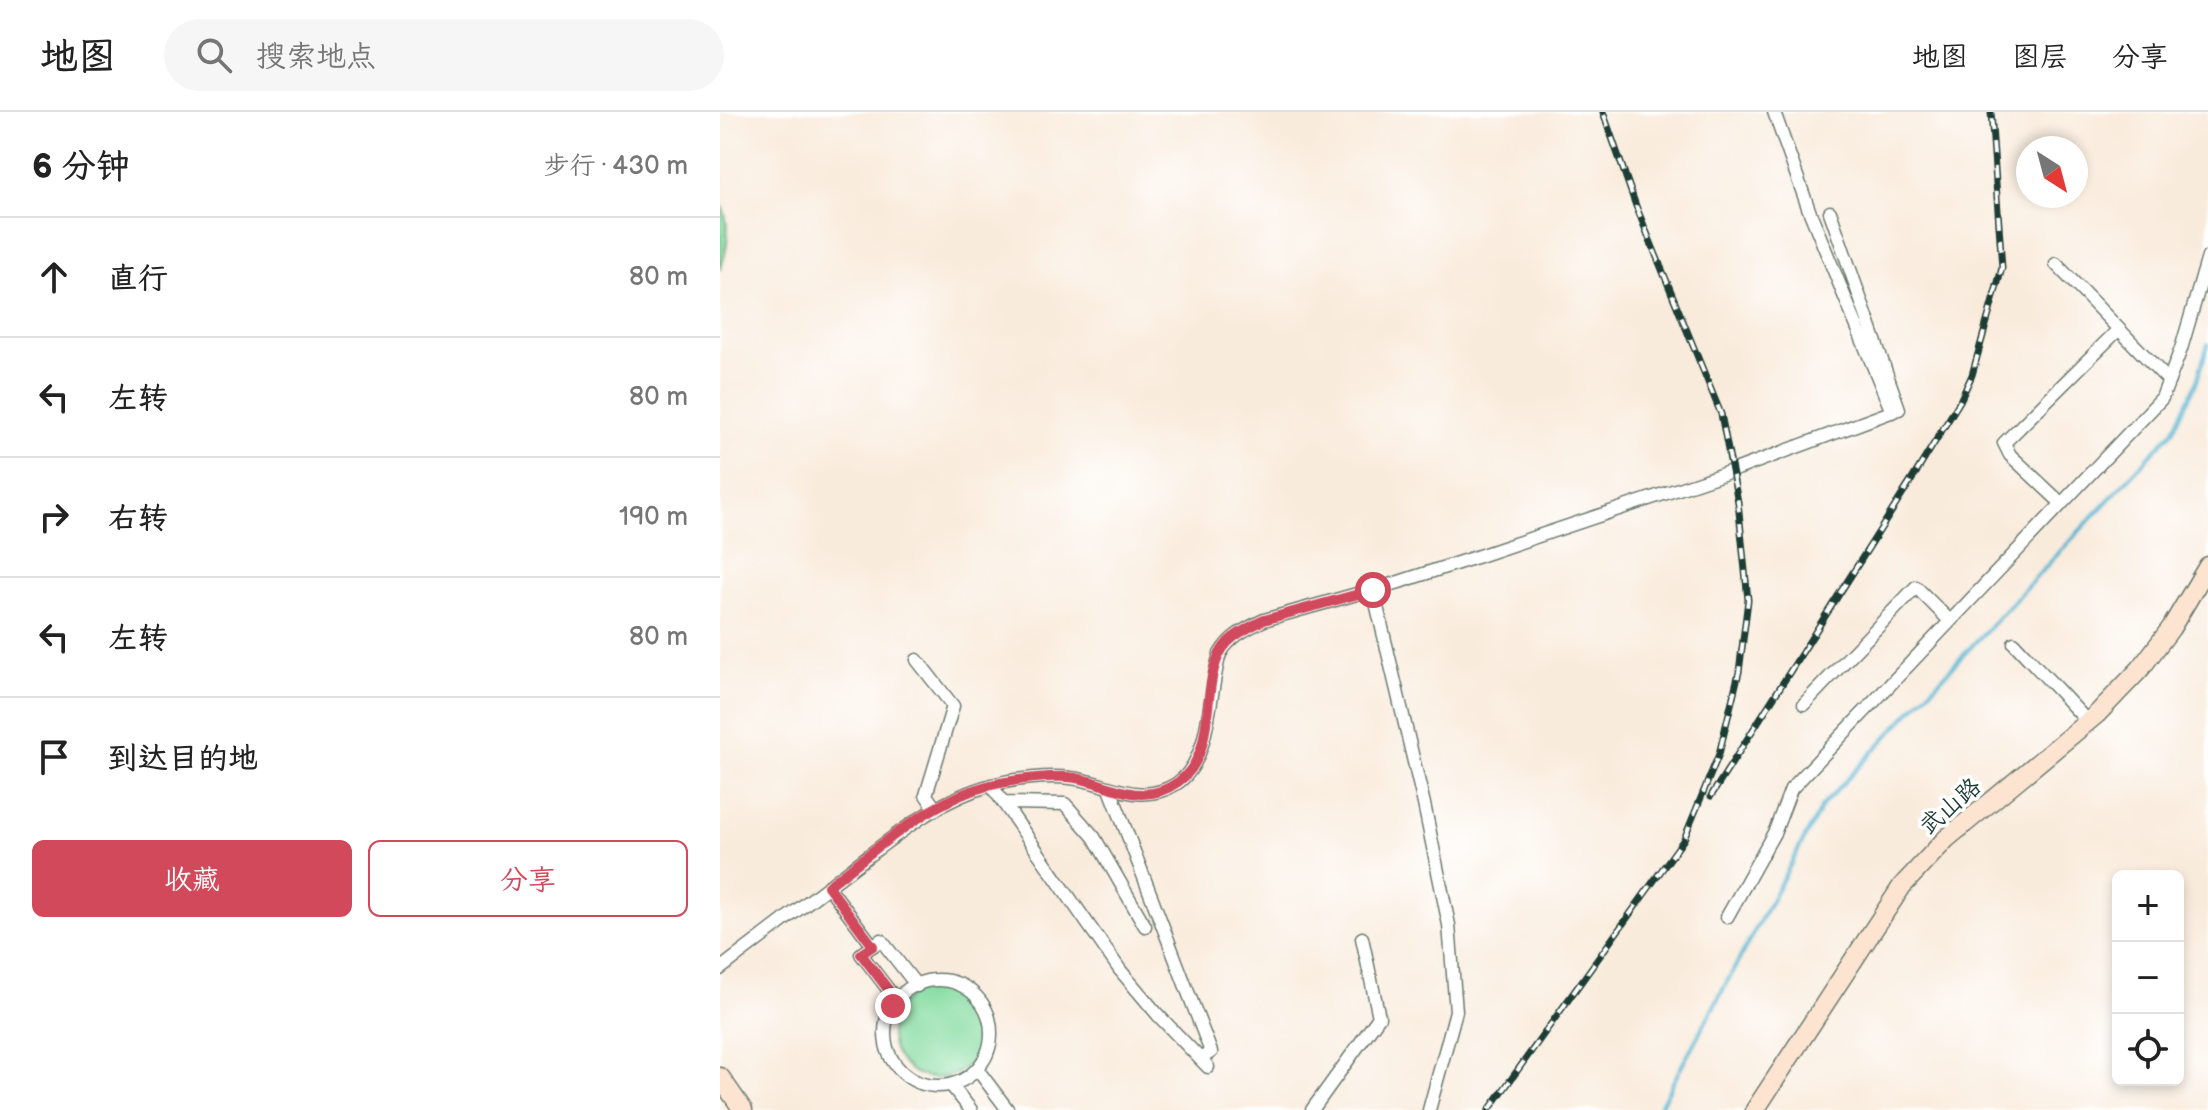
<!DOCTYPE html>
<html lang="zh">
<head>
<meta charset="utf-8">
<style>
	body { margin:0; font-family:"Balsamiq Sans","LXGW WenKai TC",sans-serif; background:#f6f6f6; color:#222 }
	.controls { position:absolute; right:24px; bottom:24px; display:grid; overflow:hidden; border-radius:12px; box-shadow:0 4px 12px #0003 }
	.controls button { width:72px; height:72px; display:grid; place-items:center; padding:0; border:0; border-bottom:2px solid #e0e0e0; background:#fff; color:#222; font:40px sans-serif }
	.compass { position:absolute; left:1296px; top:24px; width:72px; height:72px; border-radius:50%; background:#fff; box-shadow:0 4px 12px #0003; rotate:144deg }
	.stop { position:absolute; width:24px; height:24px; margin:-18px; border:6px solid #d1495b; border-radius:50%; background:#fff }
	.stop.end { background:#d1495b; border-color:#fff; box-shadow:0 2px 8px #0008 }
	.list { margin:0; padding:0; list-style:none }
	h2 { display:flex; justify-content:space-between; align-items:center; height:104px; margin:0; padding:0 32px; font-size:34px }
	h2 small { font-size:26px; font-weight:400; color:#767676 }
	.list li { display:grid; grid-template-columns:52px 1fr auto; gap:24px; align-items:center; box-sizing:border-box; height:120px; padding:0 32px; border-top:2px solid #e0e0e0 }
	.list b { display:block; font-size:30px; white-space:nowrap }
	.list em { font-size:26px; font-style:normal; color:#767676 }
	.actions { display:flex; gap:16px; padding:24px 32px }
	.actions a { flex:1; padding:18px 0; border:2px solid #d1495b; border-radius:12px; text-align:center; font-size:28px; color:#d1495b }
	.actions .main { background:#d1495b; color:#fff }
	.icon { flex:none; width:44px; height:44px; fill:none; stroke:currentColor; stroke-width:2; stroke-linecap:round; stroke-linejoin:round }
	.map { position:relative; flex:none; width:1488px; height:998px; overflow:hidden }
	header { display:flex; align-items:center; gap:48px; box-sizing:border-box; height:112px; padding:0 40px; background:#fff; border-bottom:2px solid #e0e0e0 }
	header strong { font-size:38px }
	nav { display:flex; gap:44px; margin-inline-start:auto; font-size:28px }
	.search { width:560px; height:72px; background:#f6f6f6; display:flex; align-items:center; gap:20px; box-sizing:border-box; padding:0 28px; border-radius:44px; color:#767676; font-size:30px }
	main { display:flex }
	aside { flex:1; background:#fff }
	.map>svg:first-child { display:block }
</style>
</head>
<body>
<header>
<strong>地图</strong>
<div class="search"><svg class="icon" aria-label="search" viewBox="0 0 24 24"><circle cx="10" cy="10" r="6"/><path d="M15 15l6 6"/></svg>搜索地点</div>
<nav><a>地图</a><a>图层</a><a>分享</a></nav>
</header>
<main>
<aside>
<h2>6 分钟<small>步行 · 430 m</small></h2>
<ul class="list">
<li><svg class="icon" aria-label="ahead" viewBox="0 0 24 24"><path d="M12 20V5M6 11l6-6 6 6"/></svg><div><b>直行</b></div><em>80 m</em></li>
<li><svg class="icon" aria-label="left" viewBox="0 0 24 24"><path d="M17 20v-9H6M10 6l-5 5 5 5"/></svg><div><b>左转</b></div><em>80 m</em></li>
<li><svg class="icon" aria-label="right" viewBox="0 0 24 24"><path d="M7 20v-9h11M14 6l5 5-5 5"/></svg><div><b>右转</b></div><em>190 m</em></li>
<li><svg class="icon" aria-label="left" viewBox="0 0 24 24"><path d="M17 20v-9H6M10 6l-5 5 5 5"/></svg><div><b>左转</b></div><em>80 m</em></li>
<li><svg class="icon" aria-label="arrive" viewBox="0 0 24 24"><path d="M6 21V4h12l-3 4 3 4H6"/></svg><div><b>到达目的地</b></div></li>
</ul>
<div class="actions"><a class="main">收藏</a><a>分享</a></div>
</aside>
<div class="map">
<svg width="1488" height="998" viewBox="0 0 1488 998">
	<rect width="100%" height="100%" fill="#fff"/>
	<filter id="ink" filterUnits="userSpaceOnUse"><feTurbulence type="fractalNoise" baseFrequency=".0125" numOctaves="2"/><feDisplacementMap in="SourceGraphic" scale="16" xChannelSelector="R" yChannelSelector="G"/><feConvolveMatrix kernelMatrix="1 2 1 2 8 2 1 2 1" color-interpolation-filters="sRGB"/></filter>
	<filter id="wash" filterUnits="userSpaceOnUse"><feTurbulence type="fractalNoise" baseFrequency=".006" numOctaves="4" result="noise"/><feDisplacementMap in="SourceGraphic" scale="32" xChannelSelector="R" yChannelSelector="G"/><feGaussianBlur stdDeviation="1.8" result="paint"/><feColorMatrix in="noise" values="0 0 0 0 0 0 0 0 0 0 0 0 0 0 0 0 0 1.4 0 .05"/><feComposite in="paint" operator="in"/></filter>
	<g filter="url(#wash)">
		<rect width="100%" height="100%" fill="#f9ebdb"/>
		<path fill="#85dca0" stroke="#528c6a" stroke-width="2" d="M0,89C11,113 9,134 0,158Z
			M171 921a45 45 0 1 1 90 0a45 45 0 1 1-90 0Z"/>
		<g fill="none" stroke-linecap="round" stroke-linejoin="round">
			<path stroke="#53b4d1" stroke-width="4" d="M938,998L1102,694L1453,319L1477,269L1488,232"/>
		</g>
	</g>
	<g filter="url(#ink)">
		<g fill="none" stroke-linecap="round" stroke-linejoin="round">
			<defs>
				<path id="street" d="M1054,0L1089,98L1172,300
					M1336,152L1449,269
					M1341,391L1290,343L1284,331L1398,218
					M653,478L704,692L729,813L736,899L709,998
					M1294,531L1368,610
					M197,548L233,594L206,683L216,697
					M1084,592L1196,475L1230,509
					M271,673L400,858L438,903L488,955
					M390,677L491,940L480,947
					M284,691L345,692L374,725L425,814
					M108,774L153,834
					M1007,805L1055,719L1071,677L1442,286L1461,237L1488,145
					M0,857C42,825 84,793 126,761C171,727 217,687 272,673C293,667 330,663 351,666C388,670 419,695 456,672C492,649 488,580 500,542C510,524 526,517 544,508L676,471L750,447L1012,359L1179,297L1110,100
					M165 921a53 53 0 1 1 106 0a53 53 0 1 1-106 0Z
					M177,889L141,842L161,828L197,874
					M257,957L288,998
					M231,973L251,998
					M592,998L659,905L642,826"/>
				<path id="secondary" d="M0,965L23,998
					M1035,998L1182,774L1226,727L1377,602L1421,556L1451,516L1488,454"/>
			</defs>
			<use href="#street" stroke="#6b7a6e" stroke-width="15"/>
			<use href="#secondary" stroke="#6b7a6e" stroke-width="21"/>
			<use href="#street" stroke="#fff" stroke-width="12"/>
			<use href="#secondary" stroke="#fde4d1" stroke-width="18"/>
			<defs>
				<path id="rail" d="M991,684L1191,369L1240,289L1252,263L1282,156L1271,0
					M769,998L964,727L999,642L1019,560L1028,488L1018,390L1001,302L916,94L883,0"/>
			</defs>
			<use href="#rail" stroke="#1f3d34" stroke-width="7"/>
			<use href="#rail" stroke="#fff" stroke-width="4" stroke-dasharray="12" stroke-linecap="butt"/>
		</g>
	</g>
	<g fill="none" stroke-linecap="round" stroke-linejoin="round" filter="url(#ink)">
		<path stroke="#d1495b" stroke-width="10" d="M173,894L177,889L141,842L153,834L108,774C161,734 218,680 286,670C305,667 328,664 347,665C387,667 417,699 458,670C502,640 476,563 508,530C518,520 532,514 544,508L653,478"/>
	</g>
	<g text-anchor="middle" stroke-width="7" stroke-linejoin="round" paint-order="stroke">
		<g font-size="24" fill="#1f3d34" stroke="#fff">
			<text transform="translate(1230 694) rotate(-41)" y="8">武山路</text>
		</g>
	</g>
</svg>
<div class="controls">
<button>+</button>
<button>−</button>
<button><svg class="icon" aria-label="locate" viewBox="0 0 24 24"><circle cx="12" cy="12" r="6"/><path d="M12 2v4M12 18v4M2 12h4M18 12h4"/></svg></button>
</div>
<svg class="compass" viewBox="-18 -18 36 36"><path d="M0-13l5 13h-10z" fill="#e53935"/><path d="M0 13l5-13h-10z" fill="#767676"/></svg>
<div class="stop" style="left:653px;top:478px"></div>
<div class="stop end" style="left:173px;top:894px"></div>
</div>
</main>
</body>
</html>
